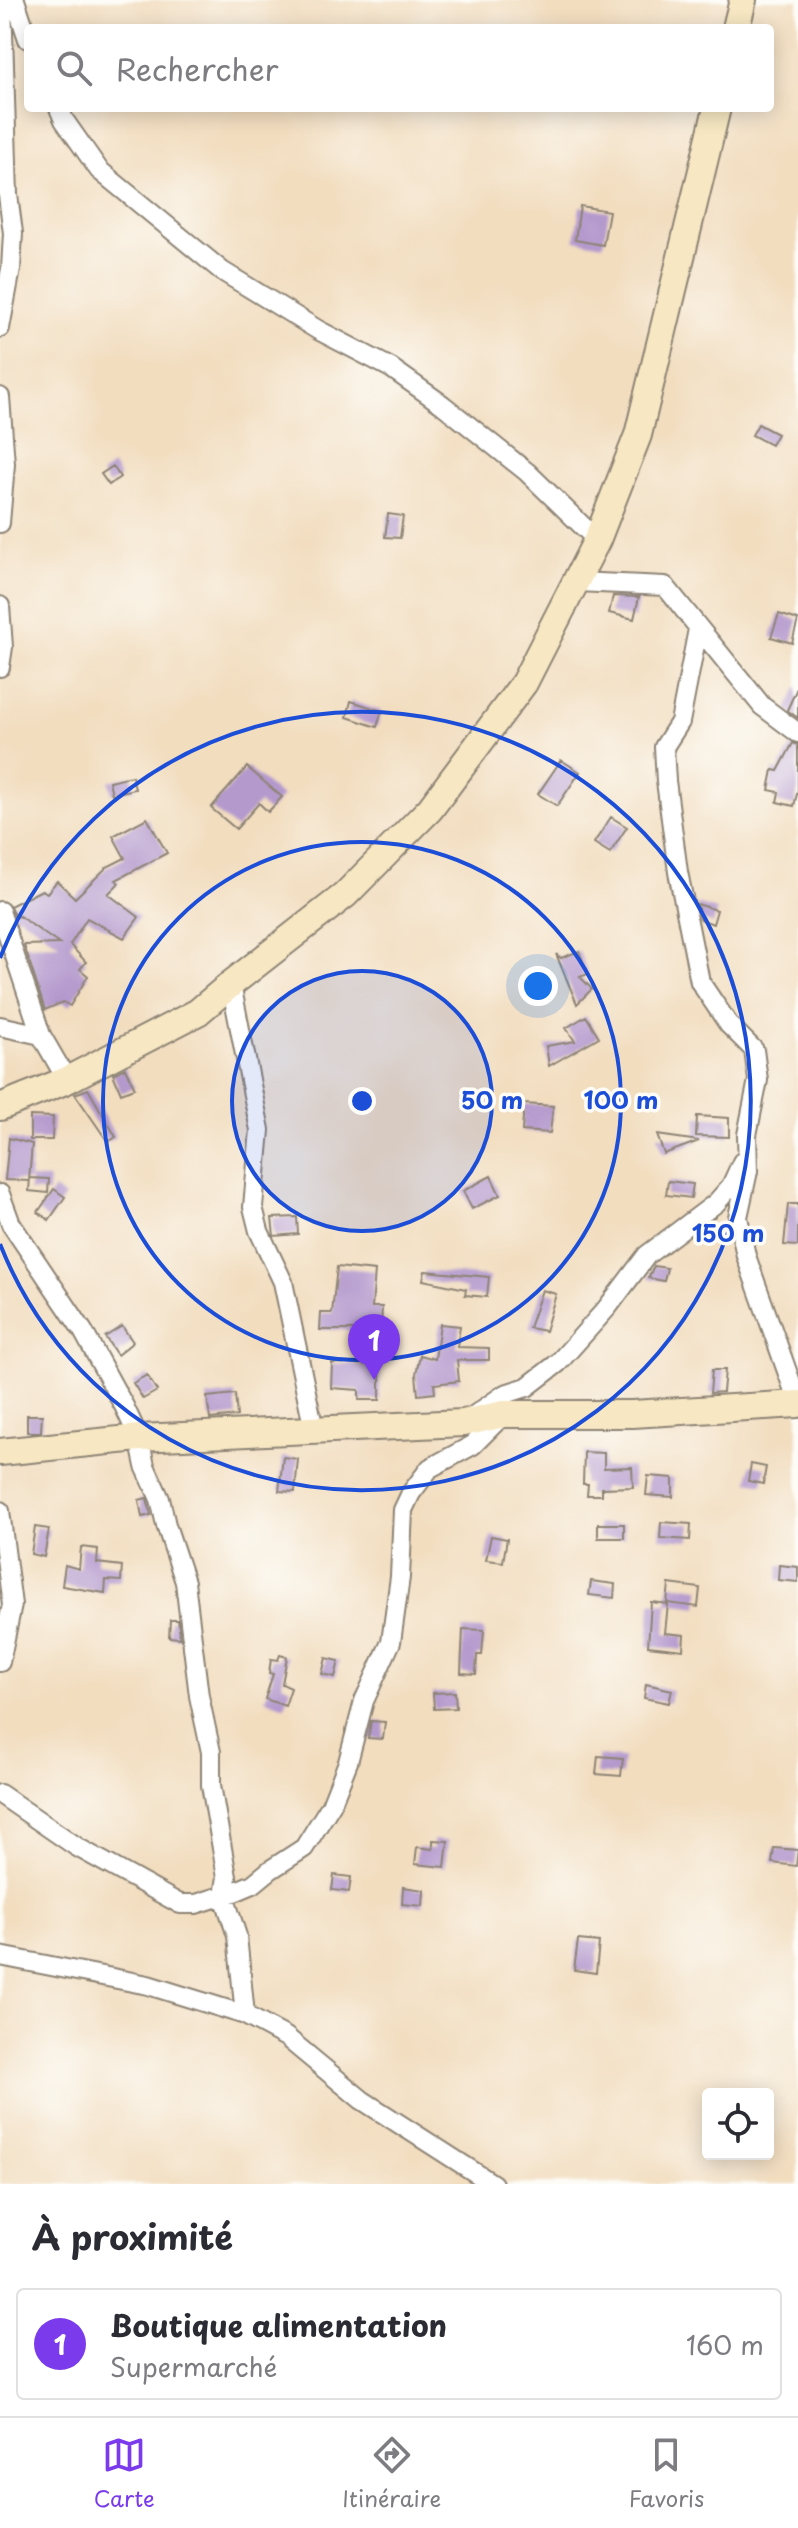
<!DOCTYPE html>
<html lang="fr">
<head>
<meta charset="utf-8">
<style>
	body { margin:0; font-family:"Playpen Sans",sans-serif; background:#f7f7f7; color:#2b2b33 }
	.controls { position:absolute; right:24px; bottom:24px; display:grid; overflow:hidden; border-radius:8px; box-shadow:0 4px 20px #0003 }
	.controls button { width:72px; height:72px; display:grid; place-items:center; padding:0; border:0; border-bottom:2px solid #e1e1e2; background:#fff; color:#2b2b33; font:40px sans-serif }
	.you { position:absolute; left:538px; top:986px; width:28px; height:28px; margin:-20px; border:6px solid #fff; border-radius:50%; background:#1a73e8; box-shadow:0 0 0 12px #1a73e833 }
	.badge { display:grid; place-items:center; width:52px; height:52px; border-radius:50%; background:#7c3aed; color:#fff; font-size:26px; font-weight:700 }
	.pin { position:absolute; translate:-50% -66px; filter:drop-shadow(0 2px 4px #0008) }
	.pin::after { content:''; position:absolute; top:42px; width:28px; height:24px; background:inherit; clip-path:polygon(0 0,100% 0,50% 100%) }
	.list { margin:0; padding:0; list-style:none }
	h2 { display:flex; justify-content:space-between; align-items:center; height:104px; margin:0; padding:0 32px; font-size:34px }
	h2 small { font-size:26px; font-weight:400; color:#7c7c81 }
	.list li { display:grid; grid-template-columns:52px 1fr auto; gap:24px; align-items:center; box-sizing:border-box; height:112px; margin:0 16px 16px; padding:0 16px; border:2px solid #e1e1e2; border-radius:8px }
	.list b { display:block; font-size:30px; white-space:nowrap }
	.list p { margin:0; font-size:26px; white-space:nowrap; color:#7c7c81 }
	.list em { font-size:26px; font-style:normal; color:#7c7c81 }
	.icon { flex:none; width:44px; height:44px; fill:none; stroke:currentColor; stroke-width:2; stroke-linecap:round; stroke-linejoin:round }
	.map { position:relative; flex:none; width:798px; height:2184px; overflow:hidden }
	.search { position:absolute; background:#fff; box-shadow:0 4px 20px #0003; left:24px; right:24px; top:24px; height:88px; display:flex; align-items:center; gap:20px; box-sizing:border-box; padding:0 28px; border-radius:8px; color:#7c7c81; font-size:30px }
	.sheet { height:232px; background:#fff }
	nav { display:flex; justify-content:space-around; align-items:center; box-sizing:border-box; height:112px; border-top:2px solid #e1e1e2; background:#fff; font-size:22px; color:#7c7c81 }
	nav a { display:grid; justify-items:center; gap:4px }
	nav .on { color:#7c3aed }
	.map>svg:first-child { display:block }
</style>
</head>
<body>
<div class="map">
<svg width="798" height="2184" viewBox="0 0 798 2184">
	<rect width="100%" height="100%" fill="#fdfcf7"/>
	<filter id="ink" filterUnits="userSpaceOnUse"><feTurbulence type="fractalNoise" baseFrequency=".0125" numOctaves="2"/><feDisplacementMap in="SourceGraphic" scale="16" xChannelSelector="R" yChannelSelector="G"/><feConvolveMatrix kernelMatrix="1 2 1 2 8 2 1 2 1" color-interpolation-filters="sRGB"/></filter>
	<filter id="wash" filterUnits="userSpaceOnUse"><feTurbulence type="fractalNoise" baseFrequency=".006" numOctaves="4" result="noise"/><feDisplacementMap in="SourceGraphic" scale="32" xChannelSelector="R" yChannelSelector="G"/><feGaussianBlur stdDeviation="1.8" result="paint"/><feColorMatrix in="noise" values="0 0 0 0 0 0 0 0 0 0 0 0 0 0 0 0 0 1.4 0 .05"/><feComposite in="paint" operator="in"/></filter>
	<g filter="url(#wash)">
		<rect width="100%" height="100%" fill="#f2ddbf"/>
		<g id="blocks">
			<path fill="#b499cd" d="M580,206L609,211L603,245L575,240Z
				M758,424L777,434L771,445L752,435Z
				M113,466L120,477L109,485L101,474Z
				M388,514L403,516L400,538L385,537Z
				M613,596L639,597L634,619L609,613Z
				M779,614L798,620L792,643L771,637Z
				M798,686V718L787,710Z
				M351,701L382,711L377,727L347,717Z
				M793,743L798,745V790L794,806L777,802L779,792L769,790L773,770L778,771Z
				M561,760L580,772L557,806L538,794Z
				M247,767L282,797L268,812L259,803L236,829L211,808Z
				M132,776L135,789L112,794L109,781Z
				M611,817L627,827L610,853L594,843Z
				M147,818L167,853L116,880L119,883L108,894L139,917L124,938L87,918L70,945L86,962L80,969L88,976L70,1006L63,1002L45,1010L24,945L59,944L19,916L15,918L10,906L42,890L47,893L57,881L75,898L107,867L125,858L113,836Z
				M697,904L717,910L713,924L700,919Z
				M579,951L588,974L580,977L592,989L577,1004L556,954L561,958Z
				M586,1016L599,1037L549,1066L546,1046L575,1041L566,1028Z
				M125,1068L135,1088L121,1093L113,1074Z
				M88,1089L116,1137L108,1142L75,1094Z
				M524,1104L553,1106L550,1133L522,1131Z
				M30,1116L53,1117L52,1140H30Z
				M697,1116L729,1118V1137L696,1136Z
				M657,1135L699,1141L664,1154Z
				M9,1138L32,1144L29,1181L5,1180Z
				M491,1176L500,1195L472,1209L463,1191Z
				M30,1178L49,1179L48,1193L29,1191Z
				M668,1181L693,1184L691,1198L666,1195Z
				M54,1189L65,1197L49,1220L38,1212Z
				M788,1204H798V1246L784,1245Z
				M297,1217L298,1234L274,1236L272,1218Z
				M654,1266L667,1268L664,1281L648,1278Z
				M337,1267L375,1271L372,1307H382L381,1330H320L321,1313H332Z
				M425,1271L489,1277L487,1297L465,1295L466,1289L423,1280Z
				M542,1290L556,1294L545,1331L529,1328Z
				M440,1324L460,1326L457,1347L489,1348V1360H457L459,1381L434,1384L435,1393L418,1395L416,1374L420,1355L435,1359Z
				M122,1326L133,1342L117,1355L105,1337Z
				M332,1363L380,1365V1400H359V1390L331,1388Z
				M712,1370H725L723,1392L710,1393Z
				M147,1375L157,1391L143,1399L133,1383Z
				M235,1394L237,1416L210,1419L207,1397Z
				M27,1415H42L41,1432H27Z
				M584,1452L604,1453V1468L632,1467L633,1487L602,1488V1495H587L588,1484H583Z
				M283,1457L298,1459L295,1492L279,1491Z
				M751,1464L766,1467L763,1484L748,1481Z
				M648,1476L673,1478V1497L646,1495Z
				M147,1498L151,1515L142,1517L139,1500Z
				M661,1522L691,1524L690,1540L660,1538Z
				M598,1524H624V1538H598Z
				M35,1527L49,1529L44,1557L31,1554Z
				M491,1536L507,1539L503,1562L486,1560Z
				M81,1547L98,1549L97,1563L122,1566L121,1581L106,1580L105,1593L62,1586L65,1565L79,1569Z
				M779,1565L798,1567V1582L778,1580Z
				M591,1581L615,1584L614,1598L589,1595Z
				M669,1584L700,1588L698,1607L667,1603Z
				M651,1602L668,1604L665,1633L684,1635L683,1650L648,1646Z
				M170,1620H178L180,1638L169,1637Z
				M463,1629L484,1630L482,1655H477L476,1674L461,1673Z
				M280,1655L287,1657L282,1684L291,1688L285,1706L265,1699L273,1674L269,1673L271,1659L278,1660Z
				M326,1658L339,1661L335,1677L322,1674Z
				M646,1684L672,1690L669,1703L644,1698Z
				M455,1692L456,1708L434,1709L433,1693Z
				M371,1721L385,1722L383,1739L368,1738Z
				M598,1756L623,1758L621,1776L596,1774Z
				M433,1840L448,1841L445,1867L415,1864L417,1847L433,1849Z
				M774,1848L798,1850L796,1866L772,1863Z
				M334,1875L351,1877L349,1892L332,1890Z
				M403,1887L424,1890L423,1906L402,1904Z
				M578,1940L599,1942L596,1973L574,1970Z"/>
		</g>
	</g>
	<g filter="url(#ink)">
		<use href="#blocks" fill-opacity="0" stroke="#8e8475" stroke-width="2"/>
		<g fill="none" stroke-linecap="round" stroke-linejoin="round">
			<defs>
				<path id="street" d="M15,0L28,39
					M59,108L64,120L99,170L222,271L318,330L391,368L443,405L527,472L597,540
					M0,328L11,269L13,233L8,195L2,0
					M0,397L5,464L0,523
					M577,582L665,586L762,706L798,733
					M0,606L3,647L0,667
					M698,629L680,722L664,747L666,781L678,872L700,982L729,1025L754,1050L758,1080L747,1135L748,1171L738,1217L746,1256L798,1402
					M0,911L41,1035L67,1080
					M231,984L260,1130L253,1207L259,1231L283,1282L314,1430
					M0,1026L41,1035
					M0,1194L11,1224L83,1331L124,1406L139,1438L145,1466L160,1499L166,1525L185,1582L199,1696L211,1752V1785L227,1877L224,1896L237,1936L245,2015
					M472,1417L505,1394L527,1387L558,1363L607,1308L647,1255L716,1203L731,1186L742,1162
					M0,1511L12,1605L0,1662
					M0,1794L77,1847L180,1904H196L234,1892L253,1884L270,1870L304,1848L331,1805L348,1762L364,1701L391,1642L400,1577L403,1510L411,1493L430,1468L473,1445L504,1414
					M0,1956L148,1985L245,2015L286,2037L362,2100L493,2184"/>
				<path id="secondary" d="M736,28L743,0
					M0,1107L67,1080L198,1012L231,984L345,895L430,809L524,683L597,540L638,435L717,108
					M0,1452L139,1438L463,1423L504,1414H632L798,1404"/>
			</defs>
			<use href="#street" stroke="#8e8475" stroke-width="22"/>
			<use href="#secondary" stroke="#8e8475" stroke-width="30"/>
			<use href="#street" stroke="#fff" stroke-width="18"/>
			<use href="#secondary" stroke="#f7e8c3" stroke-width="26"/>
		</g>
	</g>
	<circle cx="362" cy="1101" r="130" fill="#1d4ed8" fill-opacity=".12"/>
	<g fill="none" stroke="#1d4ed8" stroke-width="4">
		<circle cx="362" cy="1101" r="130"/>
		<circle cx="362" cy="1101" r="259"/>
		<path d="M0 958A389 389 0 1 1 0 1244"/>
	</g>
	<circle cx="362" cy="1101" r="12" fill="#1d4ed8" stroke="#fdfcf7" stroke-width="4"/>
	<g font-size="24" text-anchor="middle" font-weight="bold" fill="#1d4ed8" stroke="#fdfcf7" stroke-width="7" stroke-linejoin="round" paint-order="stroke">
		<text x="492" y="1109">50 m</text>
		<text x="621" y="1109">100 m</text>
		<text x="728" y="1242">150 m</text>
	</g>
</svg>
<div class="controls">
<button><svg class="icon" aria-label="locate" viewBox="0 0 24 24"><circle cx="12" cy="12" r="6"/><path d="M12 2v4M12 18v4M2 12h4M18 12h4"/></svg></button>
</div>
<div class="you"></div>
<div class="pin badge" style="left:374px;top:1380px">1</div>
<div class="search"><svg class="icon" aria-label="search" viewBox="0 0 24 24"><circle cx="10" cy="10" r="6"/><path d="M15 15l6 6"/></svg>Rechercher</div>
</div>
<section class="sheet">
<h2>À proximité<small></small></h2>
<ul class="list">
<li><span class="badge">1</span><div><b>Boutique alimentation</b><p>Supermarché</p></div><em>160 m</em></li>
</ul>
</section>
<nav>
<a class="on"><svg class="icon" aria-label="map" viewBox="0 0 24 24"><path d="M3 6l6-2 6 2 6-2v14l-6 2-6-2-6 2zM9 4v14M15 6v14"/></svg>Carte</a>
<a><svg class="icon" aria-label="directions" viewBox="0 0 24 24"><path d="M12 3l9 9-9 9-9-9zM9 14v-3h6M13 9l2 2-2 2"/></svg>Itinéraire</a>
<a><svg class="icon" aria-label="saved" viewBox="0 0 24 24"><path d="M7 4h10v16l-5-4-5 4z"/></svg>Favoris</a>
</nav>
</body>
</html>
